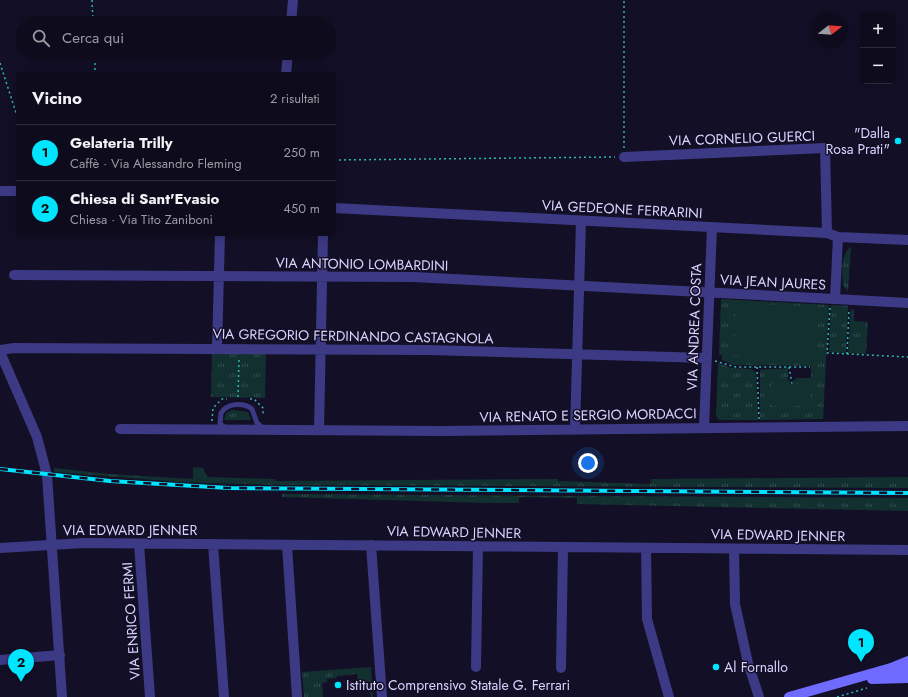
<!DOCTYPE html>
<html lang="it">
<head>
<meta charset="utf-8">
<style>
	body { margin:0; font-family:Jost,sans-serif; background:#1c1929; color:#f1f3f6 }
	.controls { position:absolute; right:12px; top:12px; display:grid; overflow:hidden; border-radius:6px; box-shadow:0 2px 10px #0003 }
	.controls button { width:36px; height:36px; display:grid; place-items:center; padding:0; border:0; border-bottom:1px solid #2e2b3b; background:#0e0b1c; color:#f1f3f6; font:20px sans-serif }
	.compass { position:absolute; left:812px; top:12px; width:36px; height:36px; border-radius:50%; background:#0e0b1c; box-shadow:0 2px 10px #0003; rotate:73deg }
	.you { position:absolute; left:588px; top:463px; width:14px; height:14px; margin:-10px; border:3px solid #fff; border-radius:50%; background:#1a73e8; box-shadow:0 0 0 6px #1a73e833 }
	.badge { display:grid; place-items:center; width:26px; height:26px; border-radius:50%; background:#00e5ff; color:#111; font-size:13px; font-weight:700 }
	.pin { position:absolute; translate:-50% -33px; filter:drop-shadow(0 1px 2px #0008) }
	.pin::after { content:''; position:absolute; top:21px; width:14px; height:12px; background:inherit; clip-path:polygon(0 0,100% 0,50% 100%) }
	.list { margin:0; padding:0; list-style:none }
	h2 { display:flex; justify-content:space-between; align-items:center; height:52px; margin:0; padding:0 16px; font-size:17px }
	h2 small { font-size:13px; font-weight:400; color:#9b9ba3 }
	.list li { display:grid; grid-template-columns:26px 1fr auto; gap:12px; align-items:center; box-sizing:border-box; height:56px; padding:0 16px; border-top:1px solid #2e2b3b }
	.list b { display:block; font-size:15px; white-space:nowrap }
	.list p { margin:0; font-size:13px; white-space:nowrap; color:#9b9ba3 }
	.list em { font-size:13px; font-style:normal; color:#9b9ba3 }
	.icon { flex:none; width:22px; height:22px; fill:none; stroke:currentColor; stroke-width:2; stroke-linecap:round; stroke-linejoin:round }
	.map { position:relative; flex:none; width:908px; height:697px; overflow:hidden }
	.search { position:absolute; background:#0e0b1c; box-shadow:0 2px 10px #0003; left:16px; top:16px; width:320px; height:44px; display:flex; align-items:center; gap:10px; box-sizing:border-box; padding:0 14px; border-radius:22px; color:#9b9ba3; font-size:15px }
	.panel { position:absolute; background:#0e0b1c; box-shadow:0 2px 10px #0003; left:16px; top:72px; width:320px; height:164px; border-radius:6px }
	.map>svg:first-child { display:block }
</style>
</head>
<body>
<div class="map">
<svg width="908" height="697" viewBox="0 0 908 697">
	<defs>
		<pattern id="grass-tufts" width="24" height="20" patternUnits="userSpaceOnUse"><rect width="24" height="20" fill="#12302f"/><path d="M3 7l-1-3M5 7V3M7 7l1-3M15 17l-1-3M17 17v-4M19 17l1-3" fill="none" stroke="#344d4e"/></pattern>
	</defs>
	<rect width="100%" height="100%" fill="#130f26"/>
	<path fill="url(#grass-tufts)" d="M851,247L848,292L843,285C842,274 840,254 851,247Z
		M721,299L829,305L823,419L760,420V370L788,368V380H790V384L771,385L809,384H793V380H796V378H811V366L733,365L722,360V355H719Z
		M831,305L848,306L846,353L829,352Z
		M851,309L854,310V321L868,322L866,354L848,353Z
		M212,353L266,354L265,398L211,397Z
		M718,363L732,368L751,369L756,372L758,420H719L716,416Z
		M232,410L248,412L251,420H224L226,413Z
		M193,467L203,468L207,477L275,479L276,481L558,479V481L650,484L651,479L908,477V488L275,485L179,482L54,472V468L109,474L193,479Z
		M282,494L908,498V511L577,504V498L519,497V503H486L282,497Z
		M371,667L373,697H371L370,686L359,687L357,674L337,676V678L327,679V682L322,683L323,697H304L302,672Z"/>
	<path fill="#12302f" d="M736,303L819,307L816,360L734,356Z
		M771,384H810V406H771Z"/>
	<g fill="none" stroke-linecap="round" stroke-linejoin="round">
		<path stroke="#2fb8b0" stroke-width="1.5" stroke-dasharray="2 3" stroke-linecap="butt" d="M92,0L93,23
			M95,53V74
			M0,63L18,119
			M624,148V0
			M334,160L615,157
			M830,308L827,353L908,357
			M847,354L849,310
			M715,361L736,367H810
			M757,367L759,419
			M789,367L792,384
			M238,397L239,359
			M250,399H254L263,408V416
			M212,421L213,408L222,399H227
			M837,697L867,688"/>
		<path stroke="#3d3a85" stroke-width="5" d="M226,428L220,424L221,413C227,403 243,402 252,409L257,423L264,429"/>
		<path stroke="#3d3a85" stroke-width="10" d="M291,23L293,0
			M286,74L288,53
			M624,157L825,148L827,233
			M0,191H18
			M334,208L827,233L838,237L908,240
			M838,237L835,299L908,303
			M14,275L414,277L835,299
			M217,349L220,234
			M0,350L14,348L428,350L706,358
			M0,352L37,437L47,475L62,697
			M704,428L712,227
			M120,429L441,431L908,426
			M319,430L323,234
			M575,430L581,221
			M139,544L150,697
			M213,544L224,697
			M287,545L297,697
			M371,545L382,697
			M0,548L84,543L908,550
			M646,548L647,619L669,697
			M734,549L735,604L748,663L759,697
			M0,660L60,655
			M476,667L478,546
			M561,668L563,547"/>
		<path stroke="#6f6bff" stroke-width="10" d="M889,675L908,670
			M872,679L908,678
			M789,697L891,668L908,661"/>
		<defs>
			<path id="rail" d="M0,469L110,481L229,488L908,493"/>
		</defs>
		<use href="#rail" stroke="#00e5ff" stroke-width="4"/>
		<use href="#rail" stroke="#130f26" stroke-width="2.5" stroke-dasharray="8" stroke-linecap="butt"/>
	</g>
	<g fill="#00e5ff" stroke="#130f26" stroke-width="1.5">
		<circle cx="898" cy="141" r="4"/>
		<circle cx="716" cy="667" r="4"/>
		<circle cx="338" cy="685" r="4"/>
	</g>
	<g text-anchor="middle" stroke-width="3" stroke-linejoin="round" paint-order="stroke">
		<g font-size="14" fill="#d9d4ff" stroke="#130f26" text-anchor="start">
			<text x="890" y="138" text-anchor="end">"Dalla<tspan x="890" dy="16">Rosa Prati"</tspan></text>
			<text x="724" y="672">Al Fornallo</text>
			<text x="346" y="690">Istituto Comprensivo Statale G. Ferrari</text>
		</g>
		<g font-size="14" fill="#d9d4ff" stroke="#130f26">
			<text transform="translate(742 138) rotate(-2)" y="5">VIA CORNELIO GUERCI</text>
			<text transform="translate(622 209) rotate(3)" y="5">VIA GEDEONE FERRARINI</text>
			<text transform="translate(362 264) rotate(1)" y="5">VIA ANTONIO LOMBARDINI</text>
			<text transform="translate(773 282) rotate(3)" y="5">VIA JEAN JAURES</text>
			<text transform="translate(694 327) rotate(-88)" y="5">VIA ANDREA COSTA</text>
			<text transform="translate(353 336) rotate(1)" y="5">VIA GREGORIO FERDINANDO CASTAGNOLA</text>
			<text transform="translate(588 415) rotate(-1)" y="5">VIA RENATO E SERGIO MORDACCI</text>
			<text x="130" y="535">VIA EDWARD JENNER</text>
			<text transform="translate(454 532) rotate(1)" y="5">VIA EDWARD JENNER</text>
			<text transform="translate(778 535) rotate(1)" y="5">VIA EDWARD JENNER</text>
			<text transform="translate(131 621) rotate(-94)" y="5">VIA ENRICO FERMI</text>
		</g>
	</g>
</svg>
<div class="controls">
<button>+</button>
<button>−</button>
</div>
<svg class="compass" viewBox="-18 -18 36 36"><path d="M0-13l5 13h-10z" fill="#e53935"/><path d="M0 13l5-13h-10z" fill="#9b9ba3"/></svg>
<div class="you"></div>
<div class="pin badge" style="left:861px;top:662px">1</div>
<div class="pin badge" style="left:21px;top:682px">2</div>
<div class="search"><svg class="icon" aria-label="search" viewBox="0 0 24 24"><circle cx="10" cy="10" r="6"/><path d="M15 15l6 6"/></svg>Cerca qui</div>
<section class="panel">
<h2>Vicino<small>2 risultati</small></h2>
<ul class="list">
<li><span class="badge">1</span><div><b>Gelateria Trilly</b><p>Caffè · Via Alessandro Fleming</p></div><em>250 m</em></li>
<li><span class="badge">2</span><div><b>Chiesa di Sant'Evasio</b><p>Chiesa · Via Tito Zaniboni</p></div><em>450 m</em></li>
</ul>
</section>
</div>
</body>
</html>
